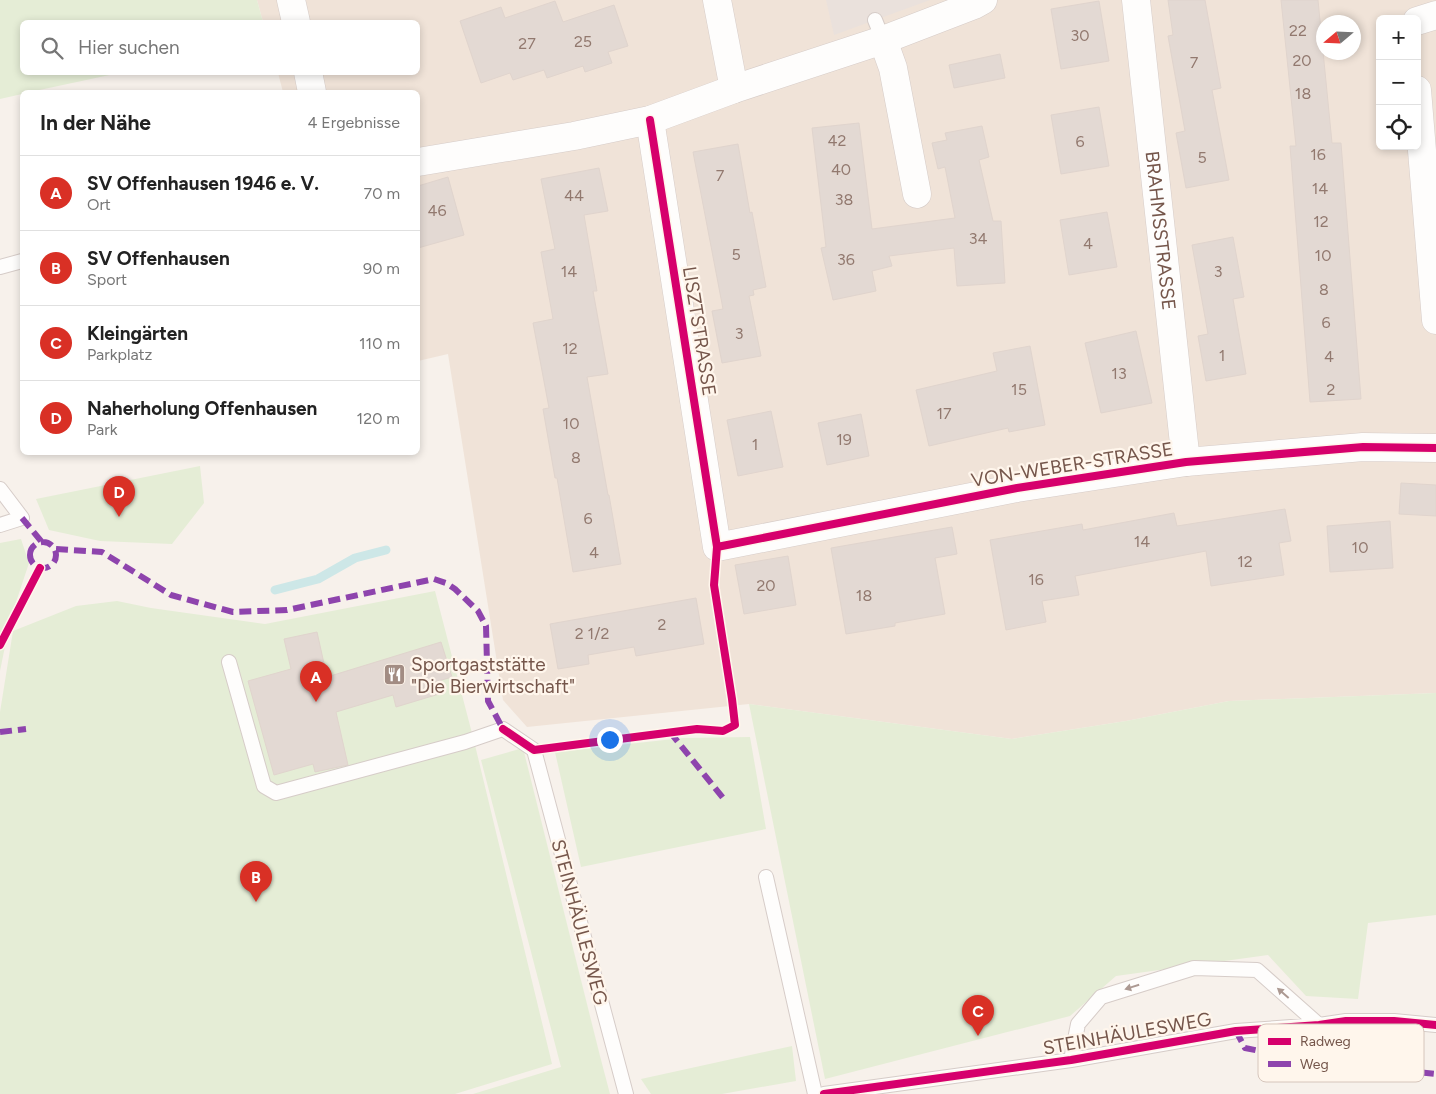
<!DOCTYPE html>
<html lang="de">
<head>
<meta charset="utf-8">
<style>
	body { margin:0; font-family:Figtree,sans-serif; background:#f2f2f2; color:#222 }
	.controls { position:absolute; right:15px; top:15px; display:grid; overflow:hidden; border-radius:8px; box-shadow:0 2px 8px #0003 }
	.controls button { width:45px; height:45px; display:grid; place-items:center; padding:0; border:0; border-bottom:1px solid #e0e0e0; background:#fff; color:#222; font:25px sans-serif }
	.compass { position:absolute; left:1316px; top:15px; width:45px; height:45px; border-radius:50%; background:#fff; box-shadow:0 2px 8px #0003; rotate:251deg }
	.you { position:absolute; left:609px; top:739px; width:18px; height:18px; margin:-12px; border:4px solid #fff; border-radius:50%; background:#1a73e8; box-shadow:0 0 0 8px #1a73e833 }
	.badge { display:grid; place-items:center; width:32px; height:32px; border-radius:50%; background:#d93025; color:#fff; font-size:16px; font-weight:700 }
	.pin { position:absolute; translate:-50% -41px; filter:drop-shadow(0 1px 2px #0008) }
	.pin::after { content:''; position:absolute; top:26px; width:18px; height:15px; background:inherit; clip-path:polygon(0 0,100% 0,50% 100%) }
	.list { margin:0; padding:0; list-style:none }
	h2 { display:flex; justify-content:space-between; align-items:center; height:65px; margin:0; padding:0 20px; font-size:21px }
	h2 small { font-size:16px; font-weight:400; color:#767676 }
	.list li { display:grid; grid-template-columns:32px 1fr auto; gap:15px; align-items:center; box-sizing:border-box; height:75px; padding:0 20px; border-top:1px solid #e0e0e0 }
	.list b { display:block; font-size:19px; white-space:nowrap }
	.list p { margin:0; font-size:16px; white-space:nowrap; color:#767676 }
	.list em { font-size:16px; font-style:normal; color:#767676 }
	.icon { flex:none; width:28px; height:28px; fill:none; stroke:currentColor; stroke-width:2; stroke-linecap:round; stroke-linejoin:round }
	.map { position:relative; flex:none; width:1436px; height:1094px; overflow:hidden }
	.search { position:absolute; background:#fff; box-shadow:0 2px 8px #0003; left:20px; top:20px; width:400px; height:55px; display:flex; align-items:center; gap:12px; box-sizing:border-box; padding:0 18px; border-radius:8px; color:#767676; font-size:19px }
	.panel { position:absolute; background:#fff; box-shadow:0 2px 8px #0003; left:20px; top:90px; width:400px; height:365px; border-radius:8px }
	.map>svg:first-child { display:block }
</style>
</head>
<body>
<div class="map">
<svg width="1436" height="1094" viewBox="0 0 1436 1094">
	<rect width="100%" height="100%" fill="#f7f1eb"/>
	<path fill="#f0e3d8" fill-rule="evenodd" d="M257,0H1436V693L1229,701L1126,721L1012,739L749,704L527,727L503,700L448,354L418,361V92H283L278,73L418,72V22H263ZM1380,19H1417V146H1380ZM1324,22H1354V52H1324Z"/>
	<path fill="#eae1dc" d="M826,0H930L834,35Z"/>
	<path fill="#e5edd6" d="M0,0H257L263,22H22V72L119,73L30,92H22V94L0,99Z
		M200,466L204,503L172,544L100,541L49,530L36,499Z
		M21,539L29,563L11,617L0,671V543Z
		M435,591L474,741L552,1064L455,1094H0V712L13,631L76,606L117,601L151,608L265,624Z
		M1436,693V915L1368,923L1358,999L1306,996L1268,955L1116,976L1070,1016L825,1079L749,704L1012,739L1126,721L1229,701Z
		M750,737L766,829L581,867L555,752L683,738Z
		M523,748L600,1056L610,1094H473L561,1067L481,760Z
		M792,1046L796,1081L722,1094H651L641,1079Z"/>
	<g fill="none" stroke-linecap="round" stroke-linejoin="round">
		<path stroke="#cde7e7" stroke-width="9" d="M275,590L318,579L355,558L386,550"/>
	</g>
	<path fill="#e3d9d3" stroke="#e0d4cd" d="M1168,0H1205L1221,88L1212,90L1229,180L1186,188L1176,133L1185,131L1168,36L1173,35Z
		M1281,0H1318L1332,143H1341L1361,399L1310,402L1290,146H1296Z
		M555,1L563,22L614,5L628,46L608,52L612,63L585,72L583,66L547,78L544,70L513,80L510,73L481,83L460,21L501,7L505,18Z
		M1099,1L1109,61L1061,69L1051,9Z
		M1000,54L1005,78L954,88L949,65Z
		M1099,107L1109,166L1061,174L1051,115Z
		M859,123L872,229L955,218L945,167L938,169L932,143L947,140L945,133L982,126L989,157L979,160L993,221H1001L1005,283L957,286L954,248L889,256L892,266L872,271L876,291L833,300L821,248L826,247L812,128Z
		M738,144L750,213L752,212L766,287L753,290L754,295L749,296L761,356L722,363L712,311L723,309L693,152Z
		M599,168L608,211L584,215L597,291H593L608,374L587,377L608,495H609L621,564L573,572L557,478H555L543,409L549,408L533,323L553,319L541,252L555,249L541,179Z
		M448,177L464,235L418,248V186Z
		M1107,212L1117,267L1069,275L1060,220Z
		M1233,237L1244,297L1233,299L1246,374L1206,381L1198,336L1208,334L1192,245Z
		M1136,331L1152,403L1101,413L1085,343Z
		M1030,346L1045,425L1009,432L1008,428L929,446L916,390L997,371L993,353Z
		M771,411L783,467L738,476L727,420Z
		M861,414L869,456L827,465L818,423Z
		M1401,483L1436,485V516L1399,514Z
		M1285,509L1291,541L1279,543L1284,575L1211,586L1206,551L1075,576L1079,595L1042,601L1046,622L1006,630L990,540L1082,524L1083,530L1174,513L1177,526Z
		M1390,521L1393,568L1330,572L1327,526Z
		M952,527L957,554L935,558L945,614L895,623V626L846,634L831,548Z
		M788,556L796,605L744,614L735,565Z
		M696,598L704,644L636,656L634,647L588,655L589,664L558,669L550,624Z
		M317,632L327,677L441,642L452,677L435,682L439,694L396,707L393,695L336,712L348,765L315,772L313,764L274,775L248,681L291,669L284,639Z"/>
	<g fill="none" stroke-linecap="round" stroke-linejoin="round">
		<defs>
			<path id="service" d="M875,20L883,40
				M0,267L22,261
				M0,489L22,518L0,525
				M229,662L264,786L276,793L465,742L503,729L534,750L626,1094
				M766,877L815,1094
				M1071,1060L1078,1024L1101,997L1194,968L1257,970L1319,1025
				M824,1094L1071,1060L1236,1031L1319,1025L1346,1021H1394L1436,1025"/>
			<g id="minor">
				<path d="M291,0L296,22"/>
				<path d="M717,0L734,89"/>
				<path id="s1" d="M1136,0L1186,462"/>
				<path d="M1417,21L1436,15"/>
				<path d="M883,40L893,68L917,194"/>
				<path d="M308,72L312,92"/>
				<path d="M1417,90L1436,320"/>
				<path d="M650,120L717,547L1017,488L1186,462L1363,447L1436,448"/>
				<path d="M418,162L574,136L650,120L734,89L883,40L974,5L983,0"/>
			</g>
		</defs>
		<use href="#service" stroke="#d6ccc8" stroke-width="16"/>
		<use href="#minor" stroke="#d6ccc8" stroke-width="29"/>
		<use href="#service" stroke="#fefdfc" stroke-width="14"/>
		<use href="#minor" stroke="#fefdfc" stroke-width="28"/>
		<path stroke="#8e44ad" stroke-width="6" stroke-dasharray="12 6" stroke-linecap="butt" d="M22,518L41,541
			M30 555a13 13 0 1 1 26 0a13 13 0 1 1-26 0Z
			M56,549L102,552L171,595L233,612L287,610L434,579L446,583L455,589L478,611L486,626L488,701L503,729
			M0,732L26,729
			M670,732L723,798
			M1236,1031L1245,1048L1315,1062L1436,1074"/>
		<defs>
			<path id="cycleway" d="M717,547L1017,488L1186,462L1363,447L1436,448
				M0,645L40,568
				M503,729L534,750L697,729L723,731L735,725L732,699L714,585L717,547L650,120
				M824,1094L1071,1060L1236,1031L1319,1025L1346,1021H1394L1436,1025"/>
		</defs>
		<use href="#cycleway" stroke="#fff6ec" stroke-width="11"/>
		<use href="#cycleway" stroke="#d6006c" stroke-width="8"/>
	</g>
	<defs><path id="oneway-solid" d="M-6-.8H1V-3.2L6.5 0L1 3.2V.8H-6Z" transform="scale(1.25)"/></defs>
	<g fill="#ac9992">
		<use href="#oneway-solid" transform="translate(1132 987) rotate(163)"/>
		<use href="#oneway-solid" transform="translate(1283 993) rotate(-139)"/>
	</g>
	<defs>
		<symbol id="restaurant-square" viewBox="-11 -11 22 22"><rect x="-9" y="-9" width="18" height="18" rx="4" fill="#a28c83" stroke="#fff6ec"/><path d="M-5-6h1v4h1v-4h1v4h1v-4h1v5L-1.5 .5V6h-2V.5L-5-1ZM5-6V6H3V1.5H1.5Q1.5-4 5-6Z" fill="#fff"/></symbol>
	</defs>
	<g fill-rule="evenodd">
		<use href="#restaurant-square" x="382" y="662" width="25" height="25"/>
	</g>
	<g text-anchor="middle" stroke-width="4.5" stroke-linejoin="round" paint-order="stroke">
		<g font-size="16" fill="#92796f">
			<text x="1298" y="36">22</text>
			<text x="1080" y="41">30</text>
			<text x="583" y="47">25</text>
			<text x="527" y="49">27</text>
			<text x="1302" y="66">20</text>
			<text x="1194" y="68">7</text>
			<text x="1303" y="99">18</text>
			<text x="837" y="146">42</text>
			<text x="1080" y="147">6</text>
			<text x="1318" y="160">16</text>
			<text x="1202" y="163">5</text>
			<text x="841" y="175">40</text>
			<text x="720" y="181">7</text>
			<text x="1320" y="194">14</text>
			<text x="574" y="201">44</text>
			<text x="844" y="205">38</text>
			<text x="437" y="216">46</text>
			<text x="1321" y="227">12</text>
			<text x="978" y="244">34</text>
			<text x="1088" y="249">4</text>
			<text x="736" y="260">5</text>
			<text x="1323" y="261">10</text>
			<text x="846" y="265">36</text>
			<text x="569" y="277">14</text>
			<text x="1218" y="277">3</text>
			<text x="1324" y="295">8</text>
			<text x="1326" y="328">6</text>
			<text x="739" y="339">3</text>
			<text x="570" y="354">12</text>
			<text x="1222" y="361">1</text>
			<text x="1329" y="362">4</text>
			<text x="1119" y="379">13</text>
			<text x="1019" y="395">15</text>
			<text x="1331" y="395">2</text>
			<text x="944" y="419">17</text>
			<text x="571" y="429">10</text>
			<text x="844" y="445">19</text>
			<text x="755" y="450">1</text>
			<text x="576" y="463">8</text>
			<text x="588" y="524">6</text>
			<text x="1142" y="547">14</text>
			<text x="1360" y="553">10</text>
			<text x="594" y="558">4</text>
			<text x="1245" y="567">12</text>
			<text x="1036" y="585">16</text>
			<text x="766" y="591">20</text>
			<text x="864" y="601">18</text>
			<text x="662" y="630">2</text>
			<text x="592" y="639">2 1/2</text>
		</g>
		<g font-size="19" fill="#75564b" stroke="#fff6ec">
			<text dy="7" stroke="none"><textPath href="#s1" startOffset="232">BRAHMSSTRASSE</textPath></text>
			<text transform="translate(700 331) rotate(81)" y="7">LISZTSTRASSE</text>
			<text transform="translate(1072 464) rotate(-9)" y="7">VON-WEBER-STRASSE</text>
			<text transform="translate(580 922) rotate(75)" y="7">STEINHÄULESWEG</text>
			<text transform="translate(1127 1033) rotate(-10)" y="7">STEINHÄULESWEG</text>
		</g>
		<g font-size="19" fill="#75564b" stroke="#fff6ec" text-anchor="start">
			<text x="411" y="671">Sportgaststätte<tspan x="411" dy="22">"Die Bierwirtschaft"</tspan></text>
		</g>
	</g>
	<rect x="1258" y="1024" width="166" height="58" rx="8" fill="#fff6ec" stroke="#d6c6bc" stroke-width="1"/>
	<rect x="1268" y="1038" width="23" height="7" fill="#d6006c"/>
	<rect x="1268" y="1061" width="23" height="6" fill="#8e44ad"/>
	<g font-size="14" fill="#75564b">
		<text x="1300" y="1046">Radweg</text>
		<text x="1300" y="1069">Weg</text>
	</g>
</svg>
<div class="controls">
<button>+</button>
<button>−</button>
<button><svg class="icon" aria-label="locate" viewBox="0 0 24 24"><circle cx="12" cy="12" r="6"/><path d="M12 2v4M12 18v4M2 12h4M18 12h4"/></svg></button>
</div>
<svg class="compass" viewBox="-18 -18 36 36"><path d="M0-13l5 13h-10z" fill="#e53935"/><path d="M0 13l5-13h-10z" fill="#767676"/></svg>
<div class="you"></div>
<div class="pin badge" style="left:316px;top:702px">A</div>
<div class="pin badge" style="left:256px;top:902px">B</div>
<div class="pin badge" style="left:978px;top:1036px">C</div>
<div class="pin badge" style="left:119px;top:517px">D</div>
<div class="search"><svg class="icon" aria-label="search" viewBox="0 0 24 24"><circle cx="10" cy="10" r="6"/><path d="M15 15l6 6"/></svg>Hier suchen</div>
<section class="panel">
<h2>In der Nähe<small>4 Ergebnisse</small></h2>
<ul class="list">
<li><span class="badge">A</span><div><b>SV Offenhausen 1946 e. V.</b><p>Ort</p></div><em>70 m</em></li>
<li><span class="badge">B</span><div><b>SV Offenhausen</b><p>Sport</p></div><em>90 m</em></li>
<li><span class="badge">C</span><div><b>Kleingärten</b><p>Parkplatz</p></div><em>110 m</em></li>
<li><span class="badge">D</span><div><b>Naherholung Offenhausen</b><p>Park</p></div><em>120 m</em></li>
</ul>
</section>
</div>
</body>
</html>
